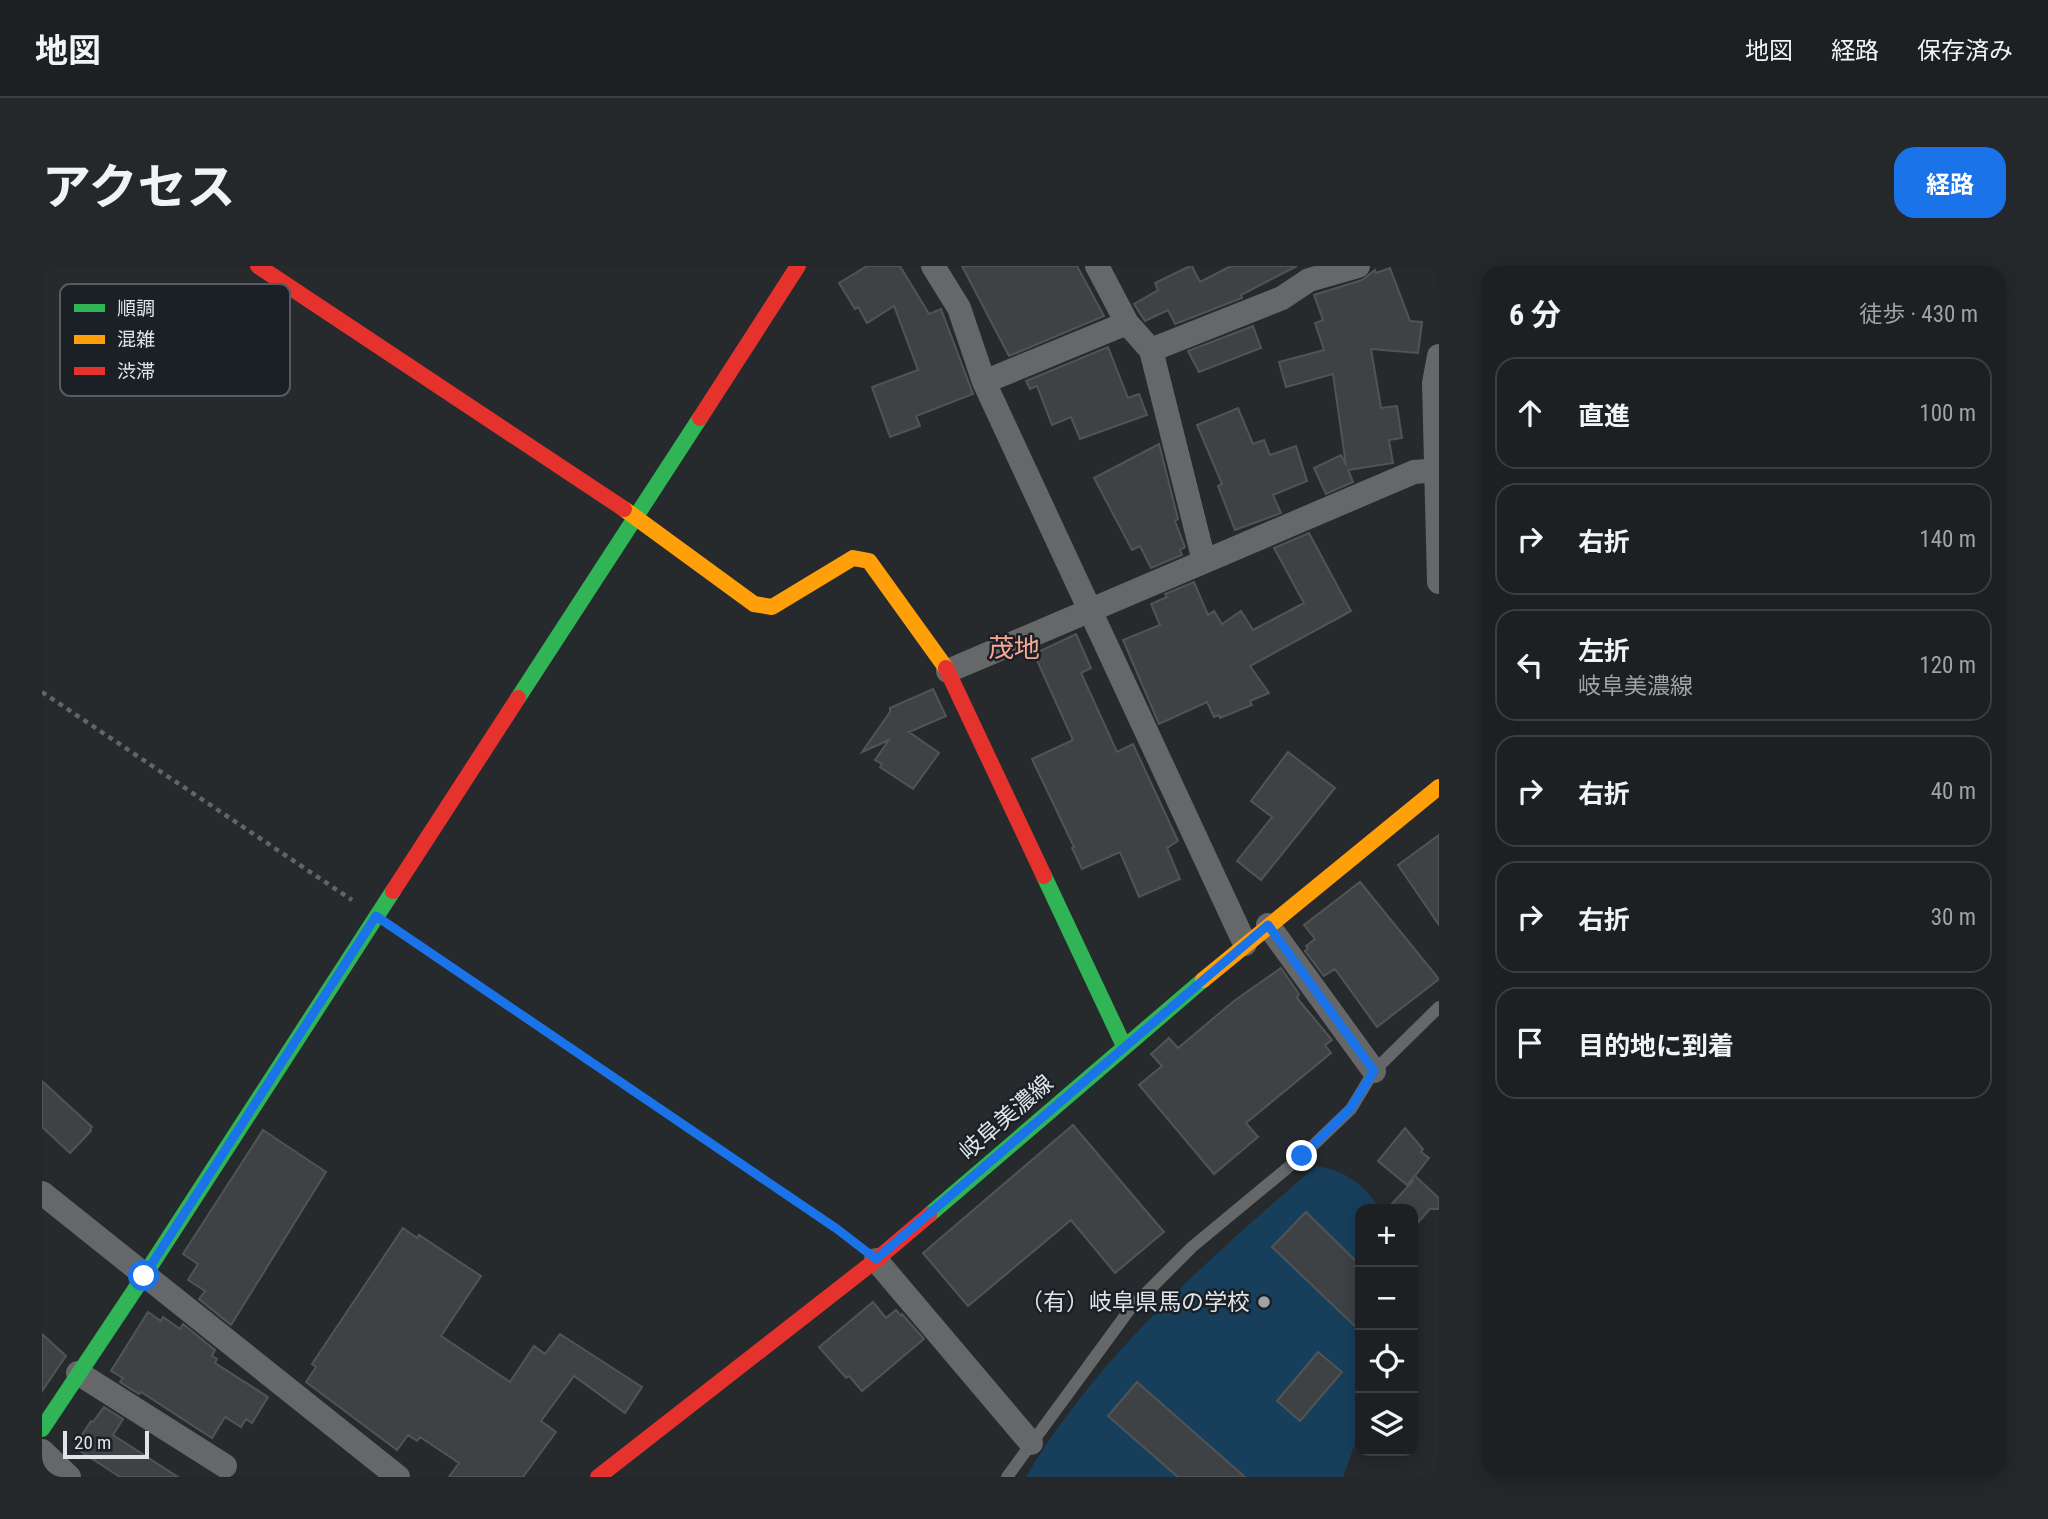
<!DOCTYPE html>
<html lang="ja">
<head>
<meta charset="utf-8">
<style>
	body { margin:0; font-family:"Roboto Condensed","Noto Sans JP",sans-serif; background:#25282a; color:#f1f3f6 }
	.controls { position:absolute; right:21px; bottom:21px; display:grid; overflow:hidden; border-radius:14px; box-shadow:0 4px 18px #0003 }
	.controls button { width:63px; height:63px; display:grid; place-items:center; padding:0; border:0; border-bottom:2px solid #3a3e40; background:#1c2022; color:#f1f3f6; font:35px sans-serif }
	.scale { position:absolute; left:21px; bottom:18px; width:86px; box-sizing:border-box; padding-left:7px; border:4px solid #dfe4e8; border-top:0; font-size:19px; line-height:24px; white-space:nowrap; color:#dfe4e8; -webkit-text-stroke:5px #1a2026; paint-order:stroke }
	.stop { position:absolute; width:21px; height:21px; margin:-16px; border:5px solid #1a73e8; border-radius:50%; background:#fff }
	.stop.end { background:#1a73e8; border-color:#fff; box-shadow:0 2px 7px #0008 }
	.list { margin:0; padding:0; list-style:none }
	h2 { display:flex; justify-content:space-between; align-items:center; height:91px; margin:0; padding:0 28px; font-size:30px }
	h2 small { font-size:23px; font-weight:400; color:#a0a3a5 }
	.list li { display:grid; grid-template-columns:46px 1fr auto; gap:21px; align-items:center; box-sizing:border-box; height:112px; margin:0 14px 14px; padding:0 14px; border:2px solid #3a3e40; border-radius:21px }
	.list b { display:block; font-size:26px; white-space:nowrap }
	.list p { margin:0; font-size:23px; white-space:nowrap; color:#a0a3a5 }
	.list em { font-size:23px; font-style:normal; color:#a0a3a5 }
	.icon { flex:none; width:38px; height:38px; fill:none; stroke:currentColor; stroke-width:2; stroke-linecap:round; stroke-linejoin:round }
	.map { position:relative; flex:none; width:1397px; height:1211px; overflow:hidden; border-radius:21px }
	header { display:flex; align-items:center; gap:42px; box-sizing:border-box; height:98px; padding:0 35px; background:#1c2022; border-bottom:2px solid #3a3e40 }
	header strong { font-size:33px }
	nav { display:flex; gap:38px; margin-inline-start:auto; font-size:24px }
	.intro { display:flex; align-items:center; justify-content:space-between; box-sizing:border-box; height:168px; padding:0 42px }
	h1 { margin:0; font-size:49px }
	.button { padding:18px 32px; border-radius:21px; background:#1a73e8; color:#fff; font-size:24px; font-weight:700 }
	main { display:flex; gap:42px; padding:0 42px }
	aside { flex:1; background:#1c2022; border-radius:21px; box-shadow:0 4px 18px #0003 }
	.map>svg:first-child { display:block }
</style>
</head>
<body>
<header>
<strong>地図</strong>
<nav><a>地図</a><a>経路</a><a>保存済み</a></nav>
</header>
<div class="intro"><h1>アクセス</h1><a class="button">経路</a></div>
<main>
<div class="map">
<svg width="1397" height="1211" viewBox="0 0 1397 1211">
	<rect width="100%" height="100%" fill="#262a2d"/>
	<path fill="#173f5b" d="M1274,900C1303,904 1323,919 1338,943H1318V1164L1301,1211H984C1054,1091 1170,990 1274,900Z"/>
	<path fill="#3e4245" stroke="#505457" stroke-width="2" d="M825,0H858L887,48L899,43L931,128L874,150L878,160L848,171L830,121L876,104L852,40L825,57L816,41L813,43L797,17Z
		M920,0H1035L1062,50L967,90Z
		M1148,0H1150L1158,16L1189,0H1255L1199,29L1200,32L1133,58L1126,44L1103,55L1092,38L1116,24L1113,17Z
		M1348,2L1368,55L1380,56L1376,87L1329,83L1339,142L1355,140L1360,172L1347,174L1351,197L1306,204L1311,216L1284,228L1272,202L1299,189L1304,199L1291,108L1244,121L1237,96L1282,84L1273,57L1281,54L1272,29L1320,14L1333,4L1334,7Z
		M1211,60L1219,82L1157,106L1146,85Z
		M1066,81L1086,132L1097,128L1105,149L1038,173L1029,151L1010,159L995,120L988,123L984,115Z
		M1196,142L1211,178L1222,174L1228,189L1254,180L1265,215L1231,229L1239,247L1193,264L1176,220L1180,218L1155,159Z
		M1117,178L1136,253L1133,255L1143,281L1138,284L1140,289L1109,302L1098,280L1090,284L1052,212Z
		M1267,267L1309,345L1208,400L1227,427L1208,435L1210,439L1178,452L1177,449L1172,451L1165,436L1117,458L1081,374L1118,359L1109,338L1125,331L1123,328L1152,316L1166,349L1172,345L1180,358L1199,345L1211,364L1262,337L1232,282Z
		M1034,368L1049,402L1039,407L1075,486L1091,478L1136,575L1125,582L1138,613L1097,631L1078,586L1040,603L1030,582L1032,581L990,493L1031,474L992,388Z
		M891,423L904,450L867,466L897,487L871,523L838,501L840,498L833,494L847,474L820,486L848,446V442Z
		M1246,486L1293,522L1219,614L1195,595L1230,551L1209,535Z
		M1397,569V659L1356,599Z
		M1318,616L1397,713L1335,761L1293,703L1282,710L1263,685L1266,682L1264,680L1273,673L1262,659Z
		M1239,702L1257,728L1255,732L1290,774L1283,779L1289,787L1204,857L1216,871L1172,908L1097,819L1120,800L1109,788L1127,772L1136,782L1192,735Z
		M0,815L50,861L48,864L49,865L28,887L0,861Z
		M1031,859L1122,966L1073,1007L1029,954L926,1040L881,987Z
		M1363,862L1381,883L1379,886L1387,892L1373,910L1397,932V943H1388L1371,962V943H1345L1371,915V912L1365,919L1336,895Z
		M221,864L284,906L189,1059L157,1033L163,1025L146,1014L156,998L141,988Z
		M1264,946L1318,999V1065L1230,981Z
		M361,962L375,972L377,969L439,1010L399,1070L468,1116L492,1080L503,1088L518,1068L600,1121L583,1147L532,1110L499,1155L514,1166L481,1211H407L417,1197L378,1171L375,1175L366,1169L355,1184L264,1116L274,1101L270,1098Z
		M831,1036L844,1052L854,1044L859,1050L860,1048L882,1073L820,1125L807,1110L804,1112L777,1081Z
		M106,1046L119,1055L121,1051L138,1063L141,1058L173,1084L170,1090L175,1093L173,1097L226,1131L210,1157L204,1153L199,1161L183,1151L170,1172L99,1126L97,1128L78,1116L81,1112L69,1105Z
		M0,1068L24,1090L0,1125Z
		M1276,1086L1300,1106L1258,1155L1235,1135Z
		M1095,1116L1203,1211H1136L1066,1150Z
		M62,1141L81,1153L71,1169L136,1211H78L32,1181L49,1155L51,1156Z"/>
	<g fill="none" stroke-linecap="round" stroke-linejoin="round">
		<path stroke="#626566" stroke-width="4.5" stroke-dasharray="5 5" stroke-linecap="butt" d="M0,426L310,634
			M361,669L808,973"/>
		<path stroke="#656768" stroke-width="12" d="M965,1211L1088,1043L1150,981L1260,890L1309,843L1332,805L1397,741"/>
		<path stroke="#656768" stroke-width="24" d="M891,0L917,42L942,116L1203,678
			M1055,0L1085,57L1109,84L1162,295
			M1109,84L1240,32L1267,14L1316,0
			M1397,90L1392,117L1397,316
			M942,116L1085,57
			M906,405L1372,206L1397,204
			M1226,659L1332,805
			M0,927L356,1211
			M834,994L989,1177
			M36,1107L183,1200
			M0,1185L27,1211"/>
		<path stroke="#30b455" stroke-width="16" d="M476,432L658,152
			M1002,610L1082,780
			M887,949L1161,714
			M0,1163L102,1010L351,625"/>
		<path stroke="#ff9f0a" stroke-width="16" d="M582,243L712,338L730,341L811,292L827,295L904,402
			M1161,714L1397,521"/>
		<path stroke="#e5322d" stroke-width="16" d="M216,0L582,243
			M658,152L756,0
			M904,402L1002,610
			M351,625L476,432
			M556,1211L834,994L887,949"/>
	</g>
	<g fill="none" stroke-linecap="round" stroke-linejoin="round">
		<path stroke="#1a73e8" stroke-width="9" d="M102,1010L334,650L795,963L834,993L1226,659L1332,805L1308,843L1260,890"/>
	</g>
	<circle fill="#9ea3a7" stroke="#1a2026" stroke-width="2.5" cx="1222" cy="1036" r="7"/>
	<g text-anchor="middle" stroke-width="5" stroke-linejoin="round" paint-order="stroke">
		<g font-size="23" fill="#dfe4e8" stroke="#1a2026">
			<text transform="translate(964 851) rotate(-41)" y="8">岐阜美濃線</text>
		</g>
		<g font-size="23" fill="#dfe4e8" stroke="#1a2026" text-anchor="end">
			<text x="1208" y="1044">（有）岐阜県馬の学校</text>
		</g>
		<g font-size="26" fill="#f8a795" stroke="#1a2026">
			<text x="972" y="391">茂地</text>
		</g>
	</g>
	<rect x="18" y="18" width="230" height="112" rx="10" fill="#1a2026" stroke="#555b60" stroke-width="2"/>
	<rect x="32" y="38" width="31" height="8" fill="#30b455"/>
	<rect x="32" y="69" width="31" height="9" fill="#ff9f0a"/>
	<rect x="32" y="101" width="31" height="8" fill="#e5322d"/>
	<g font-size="19" fill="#dfe4e8">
		<text x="75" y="49">順調</text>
		<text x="75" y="80">混雑</text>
		<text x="75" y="112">渋滞</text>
	</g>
</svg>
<div class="controls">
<button>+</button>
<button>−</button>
<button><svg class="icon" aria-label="locate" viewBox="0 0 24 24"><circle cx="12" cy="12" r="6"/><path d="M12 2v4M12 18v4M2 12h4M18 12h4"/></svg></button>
<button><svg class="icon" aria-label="layers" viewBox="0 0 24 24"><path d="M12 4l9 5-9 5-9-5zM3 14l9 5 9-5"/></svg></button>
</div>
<div class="scale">20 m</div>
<div class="stop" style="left:102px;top:1010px"></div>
<div class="stop end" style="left:1260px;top:890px"></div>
</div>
<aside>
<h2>6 分<small>徒歩 · 430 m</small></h2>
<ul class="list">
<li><svg class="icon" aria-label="ahead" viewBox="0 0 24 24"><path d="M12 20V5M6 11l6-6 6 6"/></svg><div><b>直進</b></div><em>100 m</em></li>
<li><svg class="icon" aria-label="right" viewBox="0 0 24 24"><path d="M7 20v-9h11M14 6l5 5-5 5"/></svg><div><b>右折</b></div><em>140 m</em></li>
<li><svg class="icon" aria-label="left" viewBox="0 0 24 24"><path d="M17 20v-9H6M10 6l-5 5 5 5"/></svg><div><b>左折</b><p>岐阜美濃線</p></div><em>120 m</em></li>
<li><svg class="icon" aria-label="right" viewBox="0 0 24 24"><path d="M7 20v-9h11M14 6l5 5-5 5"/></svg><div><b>右折</b></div><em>40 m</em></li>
<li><svg class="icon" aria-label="right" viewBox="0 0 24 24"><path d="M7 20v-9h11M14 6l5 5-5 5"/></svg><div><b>右折</b></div><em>30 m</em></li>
<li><svg class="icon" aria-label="arrive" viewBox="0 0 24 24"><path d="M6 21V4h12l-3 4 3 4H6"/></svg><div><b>目的地に到着</b></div></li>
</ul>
</aside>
</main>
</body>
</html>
